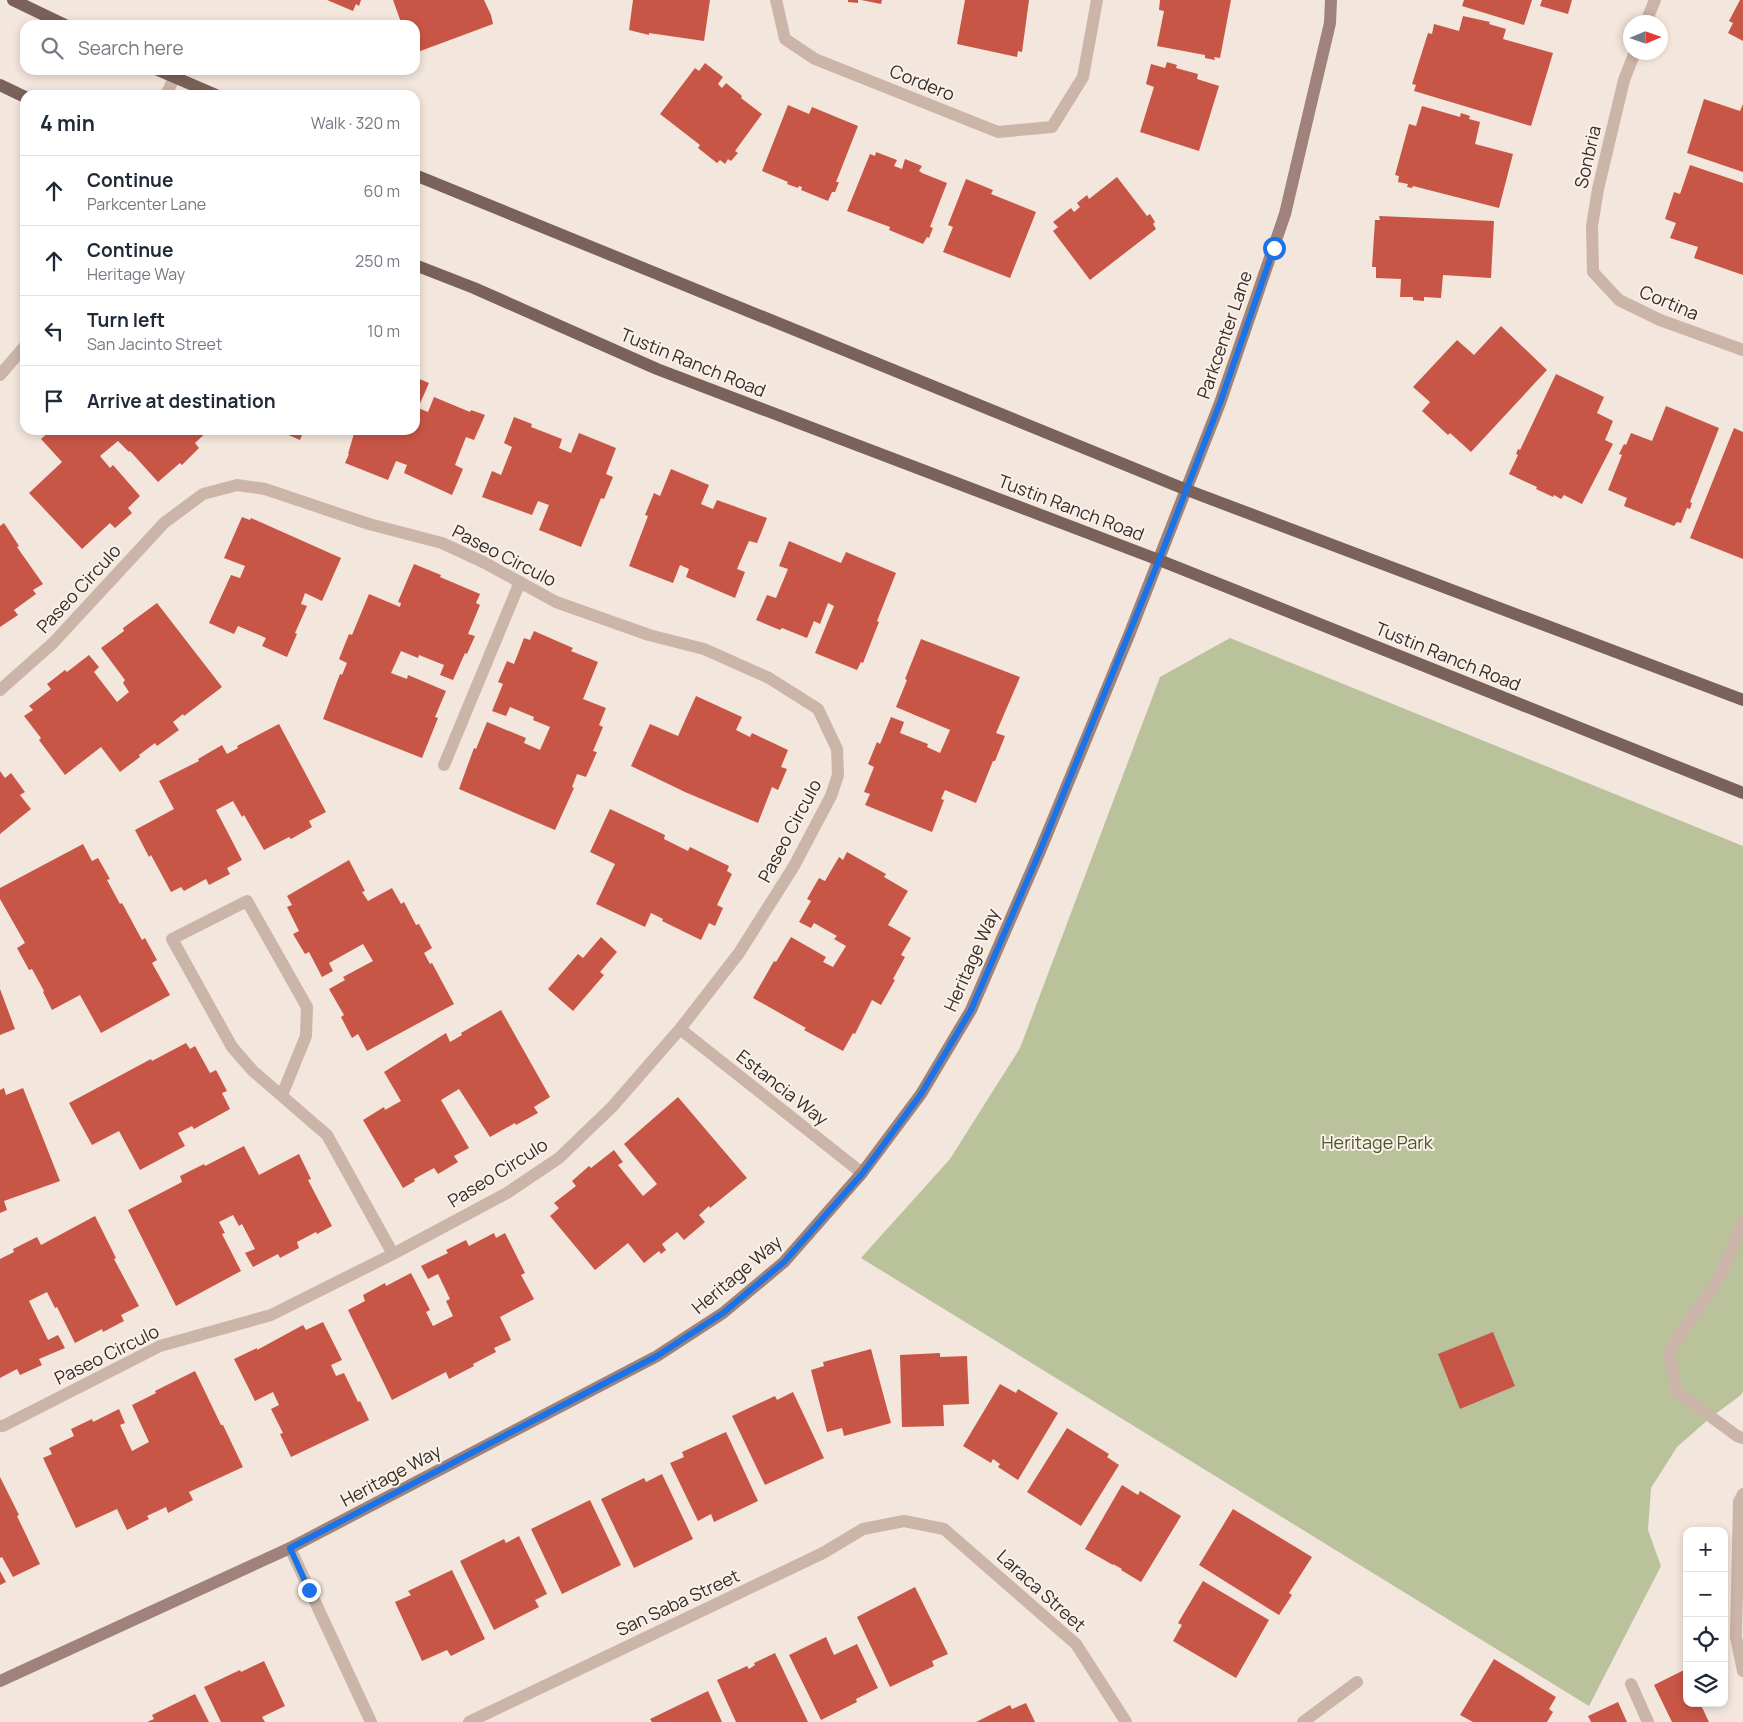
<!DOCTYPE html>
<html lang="en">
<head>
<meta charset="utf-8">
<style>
	body { margin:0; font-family:Manrope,sans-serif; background:#f2f2f3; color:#1f2937 }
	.controls { position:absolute; right:15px; bottom:15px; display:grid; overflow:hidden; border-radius:10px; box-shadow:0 2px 8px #0003 }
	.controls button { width:45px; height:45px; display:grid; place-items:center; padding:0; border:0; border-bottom:1px solid #e0e1e3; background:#fff; color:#1f2937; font:25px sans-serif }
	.compass { position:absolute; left:1623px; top:15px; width:45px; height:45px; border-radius:50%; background:#fff; box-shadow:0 2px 8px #0003; rotate:88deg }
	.stop { position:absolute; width:15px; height:15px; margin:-11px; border:4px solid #1a73e8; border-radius:50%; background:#fff }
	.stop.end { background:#1a73e8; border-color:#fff; box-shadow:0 1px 5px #0008 }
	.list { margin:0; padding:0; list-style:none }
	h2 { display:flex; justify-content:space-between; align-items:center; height:65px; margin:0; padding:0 20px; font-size:21px }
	h2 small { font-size:16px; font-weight:400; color:#747a83 }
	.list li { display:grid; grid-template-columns:32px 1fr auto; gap:15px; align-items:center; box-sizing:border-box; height:70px; padding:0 20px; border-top:1px solid #e0e1e3 }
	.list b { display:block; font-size:19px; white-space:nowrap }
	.list p { margin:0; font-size:16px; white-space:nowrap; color:#747a83 }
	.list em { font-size:16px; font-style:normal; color:#747a83 }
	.icon { flex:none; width:28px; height:28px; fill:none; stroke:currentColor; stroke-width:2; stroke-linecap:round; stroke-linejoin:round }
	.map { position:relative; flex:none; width:1743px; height:1722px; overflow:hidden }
	.search { position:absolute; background:#fff; box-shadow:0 2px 8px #0003; left:20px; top:20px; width:400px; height:55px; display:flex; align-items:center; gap:12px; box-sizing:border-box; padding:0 18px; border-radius:15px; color:#747a83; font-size:19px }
	.panel { position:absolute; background:#fff; box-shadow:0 2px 8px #0003; left:20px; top:90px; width:400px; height:345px; border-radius:15px }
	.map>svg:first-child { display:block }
</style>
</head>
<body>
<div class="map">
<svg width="1743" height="1722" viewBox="0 0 1743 1722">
	<rect width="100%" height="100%" fill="#f3e6dd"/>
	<path fill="#bac29c" d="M1230,638L1743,846V1391L1741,1395L1710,1418L1677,1447L1651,1488L1648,1530L1661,1566L1589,1706L861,1258L950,1159L1020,1048L1160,677Z"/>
	<path fill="#c85646" d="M327,0H361L359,6L356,4L353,11Z
		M393,0H484L491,15L493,24L415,53V25H402Z
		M633,0H710L704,41L649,33V35L629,30Z
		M848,0H858V3L848,2Z
		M861,0H882L881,4Z
		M965,0H1029L1022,52L1018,51L1017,57L957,44Z
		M1160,0H1231L1220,58L1214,57L1215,60L1205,58V55L1157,46L1164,11L1159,10Z
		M1464,0H1532L1524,25L1462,6Z
		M1542,0H1572L1568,14L1540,6Z
		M1740,0H1743V41L1728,33L1733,23L1729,21Z
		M1463,16L1490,22L1489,24L1506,29L1503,39L1553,53L1531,126L1414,91L1416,85L1412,84L1428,33L1432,34L1434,24L1459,31Z
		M1167,62L1177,65L1176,68L1198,74L1197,79L1219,86L1199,151L1140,132L1154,87L1146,84L1151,64L1165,68Z
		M705,63L723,77L718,84L722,88L726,83L742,96L741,98L762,114L735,151L738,153L731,161L728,159L725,164L720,160L717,163L698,148L700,145L660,114L695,68L699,71Z
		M1704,99L1740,111L1743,104V172L1687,153Z
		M788,105L809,114L812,107L858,126L836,182H839L835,192H832L828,201L801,190L802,187L799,186L798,188L787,184L788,182L762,171Z
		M1422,106L1460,117L1461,113L1470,116L1469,119L1480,122L1475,144L1513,154L1499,208L1413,186L1412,188L1407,187L1408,184L1398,182L1399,176L1395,175L1409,124L1416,126Z
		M876,152L897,160L894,166L902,169L905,159L922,166L919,171L922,173L947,183L930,227L933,228L929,238L927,237L923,244L889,230L890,227L847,211L870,154L875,156Z
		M1690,165L1743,183V275L1694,258L1698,247L1670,238L1676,223L1665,219L1674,192L1680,194Z
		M1117,177L1147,216L1150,214L1155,222L1153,224L1156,229L1090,280L1053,231L1058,227L1053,222L1071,208L1074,212L1080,207L1077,203L1087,195L1089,199Z
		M966,179L993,190L991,194L1036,212L1010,278L943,252L953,227L948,225Z
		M1379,216L1494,221L1491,278L1443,275L1441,298L1424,297V301L1413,300V297H1400L1401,279L1376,278V267H1372L1375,220H1380Z
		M1501,326L1547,370L1471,452L1450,433L1448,435L1422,411L1430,402L1413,387L1457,340L1474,355Z
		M1556,374L1604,397L1597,413L1613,421L1605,440L1613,444L1582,504L1564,495L1561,499L1554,495L1553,497L1536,489L1537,487L1509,474L1518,455L1516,454L1518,449L1520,450Z
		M415,377L429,383L418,408L428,412L434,397L470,412L471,410L485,415L474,440L466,437L455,465L463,469L452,495L404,473L407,465L396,461L388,480L345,463L349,454H348L355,430H415Z
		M1666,406L1719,428L1690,502L1692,503L1690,509L1687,508L1681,523L1677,522L1674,526L1624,506L1627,498L1608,490L1622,455L1619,454L1624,444L1626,445L1631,433L1652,441Z
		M514,417L532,424L531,427L562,439L559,448L571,453L579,433L616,448L606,474L613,477L604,499L601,498L581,547L539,530L549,505L538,501L532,515L482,497L492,471L501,475L512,447L504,443Z
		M1734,428L1743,432V559L1690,538Z
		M51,430H209L195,443L199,448L182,465L180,463L158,482L130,451L129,452L118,441L100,456L110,468L113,465L140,496L128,508L132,513L115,528L110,523L82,549L29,493L62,462L41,439Z
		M277,430H304L300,440Z
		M671,469L709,485L701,504L713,509L717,500L767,518L757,543L749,541L737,569L745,572L735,598L686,577L689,569L680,565L673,583L629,566L648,516L645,515L654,493L660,496Z
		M242,517L250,520L251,518L341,558L322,601L305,593L301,604L307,606L295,633L297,634L287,657L262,646L266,638L238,626L234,634L209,623L231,575L240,578L245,566L224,558Z
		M4,523L19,546L17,547L43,584L33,590L36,594L14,610L18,615L0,627V526Z
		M789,541L841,563L846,552L896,573L877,621L879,622L863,663L861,662L857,670L815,653L834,606L828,603L820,624L814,621L807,638L782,628L780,630L756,620L767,595L776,598L788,569L779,566Z
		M414,564L441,575L440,577L480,594L476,603L480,605L468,634L475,636L467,654L465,653L453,680L440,675L444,665L419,655L418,658L401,651L391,673L407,679L408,675L446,691L435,717L438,718L422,758L323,719L340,674L342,675L347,663L339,659L349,634L352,635L369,594L400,607L401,603L398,602Z
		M157,603L222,687L184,716L183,714L173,722L179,730L157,746L155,743L139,755L140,757L120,772L101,747L65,775L39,740L41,738L24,716L33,710L29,706L51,689L47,684L65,670L67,672L89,655L99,667L94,672L117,702L129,692L123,683L125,680L101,648L124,631L123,628Z
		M534,631L573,648L571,651L598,662L583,699L606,708L599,725L603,727L593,751L597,752L586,777L577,774L572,787L574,788L555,830L459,789L474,748L476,749L487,722L526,738L524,743L540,750L550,727L533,720L534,717L510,707L506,716L492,711L503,684L498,682L507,661L514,664L524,638L530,640Z
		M921,639L1020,677L996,733L1005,736L995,761H993L976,803L945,790L941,799L944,800L932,832L865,805L870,794L864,792L874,767L868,764L877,742L880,744L891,717L904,722L900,733L928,744L927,747L940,753L950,730L896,707L907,680L905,679Z
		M696,696L742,717L736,730L750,737L752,733L788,750L781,767L787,769L778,790L772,787L758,823L685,792L631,766L650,724L678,736Z
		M279,724L326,812L309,821L312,827L291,839L289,837L264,850L244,815L242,817L233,801L216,810L242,860L227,868L230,874L209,885L206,879L184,891L181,887L171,892L151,855L149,857L135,830L174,809L159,781L199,761L198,759L222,745L227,754L238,748L237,746Z
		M0,771L5,778L11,773L25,792L20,795L31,809L0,834Z
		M610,809L665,835L664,839L688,851L690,847L729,866L727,871L732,874L717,905L723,908L715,926L709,923L701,940L662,921L663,919L651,913L645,927L596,904L615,864L590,852Z
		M83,844L92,861L98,858L110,879L107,880L120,904L122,903L142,940L145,938L157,960L152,963L170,995L101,1033L80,995L52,1010L43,992L44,991L32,969L29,970L17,948L25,943L0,899V888Z
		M847,852L886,874L884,877L908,891L888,925L911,938L901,955L905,957L893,979L895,980L881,1005L872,1000L855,1034L853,1033L843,1051L804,1030L806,1028L753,998L774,961L776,962L791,937L826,957L823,962L833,967L846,946L834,939L837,936L814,923L811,928L799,922L811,901L807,899L819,878L825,881L839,857L843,860Z
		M349,860L365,891L362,892L368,901L392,888L401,904L404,902L416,925L419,924L432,948L424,953L430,964L432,963L454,1004L367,1051L358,1034L352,1038L341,1017L344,1015L329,989L345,980L343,977L373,961L363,944L329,963L333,971L322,977L309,952L305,954L293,934L299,931L287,907L292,905L287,896Z
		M601,937L617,952L600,972L604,975L573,1011L548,989L578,954L583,958Z
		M0,989L15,1029L0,1035Z
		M501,1010L550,1097L534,1107L538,1113L516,1125L515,1123L490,1137L459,1089L441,1100L469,1148L454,1156L458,1162L438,1174L434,1168L414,1179L415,1181L403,1188L363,1120L384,1107L385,1110L401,1101L384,1072L446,1033L450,1042L462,1035L461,1033Z
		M186,1043L190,1049L195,1046L210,1073L216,1070L227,1091L222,1093L230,1109L194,1129L192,1126L178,1133L185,1146L140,1170L119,1131L92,1145L69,1103L151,1059L152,1061Z
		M4,1088L6,1095L23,1088L60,1181L4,1201L7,1210L0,1213V1090Z
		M678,1097L747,1178L710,1208L709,1206L699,1215L705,1222L684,1240L677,1232L662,1244L666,1250L661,1254L659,1251L644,1263L628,1243L595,1270L550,1216L559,1208L554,1203L576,1186L572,1181L589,1166L591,1168L614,1150L623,1162L618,1165L643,1196L657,1184L624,1144Z
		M244,1146L259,1175L299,1154L311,1179L308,1180L332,1226L317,1234L316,1232L297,1242L299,1248L280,1258L278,1254L253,1267L245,1253L255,1249L242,1224L239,1226L233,1215L219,1222L225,1233L222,1234L241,1271L176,1306L128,1210L182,1182L180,1176L204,1164L205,1166Z
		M95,1216L116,1258L114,1259L139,1306L121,1315L124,1321L103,1332L102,1329L75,1343L57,1307L55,1308L47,1292L29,1301L48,1340L58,1335L65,1348L39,1359L42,1365L20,1375L17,1369L0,1378V1259L14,1252L13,1249L37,1237L41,1245Z
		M494,1233L496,1238L505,1233L525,1273L521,1275L534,1299L500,1317L511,1340L494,1348L496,1352L473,1364L474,1366L449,1379L446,1372L392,1400L348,1310L365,1301L363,1295L385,1283L386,1286L411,1273L430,1310L426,1312L433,1326L453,1316L446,1301L450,1299L438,1274L428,1279L421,1266L448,1253L446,1250L466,1240L469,1246Z
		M323,1322L342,1360L331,1365L336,1376L344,1373L358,1402L360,1401L369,1420L291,1457L280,1434L283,1433L271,1409L279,1405L273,1392L255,1401L234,1359L257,1348V1350L303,1325L306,1330Z
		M1493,1332L1515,1386L1460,1409L1438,1354Z
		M871,1349L891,1423L844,1436L842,1428L827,1432L811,1370L824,1366L823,1362Z
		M940,1353V1357L967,1356L969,1404L943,1405L944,1426L902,1427L900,1355Z
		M195,1371L221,1425H223L243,1467L189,1492L193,1500L168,1513L166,1507L147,1516L149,1519L127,1530L117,1509L76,1528L43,1458L52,1454L49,1448L74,1436L71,1429L92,1419L93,1422L119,1409L125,1423L120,1425L132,1451L149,1442L132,1405L156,1393L155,1391Z
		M1000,1384L1016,1393L1018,1389L1058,1413L1018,1480L998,1467L1000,1464L993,1459L991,1463L963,1446Z
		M793,1392L824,1458L765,1485L732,1416L775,1396L777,1400Z
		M1067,1428L1109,1454L1107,1457L1119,1465L1081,1526L1027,1492Z
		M726,1432L758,1501L714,1522L711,1514L698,1521L670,1463L684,1457L682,1452Z
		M662,1474L693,1539L634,1568L601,1499L644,1478L646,1482Z
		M0,1477L19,1515L17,1516L40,1564L13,1577L2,1557L0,1558Z
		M1122,1485L1138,1495L1140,1491L1181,1516L1141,1582L1121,1570L1122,1569L1113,1564V1565L1085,1549Z
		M590,1500L621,1565L562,1594L531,1529Z
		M1233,1509L1312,1557L1289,1593L1292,1595L1279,1615L1199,1565Z
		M519,1536L547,1594L535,1600L539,1607L494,1630L460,1561L504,1539L506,1543Z
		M452,1570L485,1639L451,1656L447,1650L422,1661L395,1602L411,1595L408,1591Z
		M0,1571L6,1582L0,1585Z
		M1203,1581L1269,1620L1236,1678L1173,1641L1182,1625L1178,1623Z
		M915,1587L948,1654L932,1661L934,1666L890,1687L857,1617Z
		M826,1637L834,1655L857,1644L878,1688L856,1699L857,1702L821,1720L789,1655Z
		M775,1653L808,1722H736L717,1680L747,1666L749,1669L755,1665L754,1663Z
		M1494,1659L1556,1697L1549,1709L1553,1712L1547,1722H1473L1460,1715Z
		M264,1661L285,1706L262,1717L265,1722H221L204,1687L240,1670L241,1672Z
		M1684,1670L1687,1675V1703H1700L1709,1722H1672L1654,1685Z
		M708,1691L722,1722H652L650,1719Z
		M195,1694L209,1722H147L154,1719L152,1715Z
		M1618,1702L1627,1722H1591L1588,1716Z
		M1026,1703L1035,1722H976L1010,1705L1012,1709Z"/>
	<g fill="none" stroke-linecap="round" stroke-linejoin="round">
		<path stroke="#cbb4a8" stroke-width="12" d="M444,765L520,582
			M1743,1221L1720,1277L1669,1351L1676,1391L1737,1436L1743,1438
			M1739,1502L1736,1637L1743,1671
			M1631,1684L1648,1722"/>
		<path stroke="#cbb4a8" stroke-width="12" d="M776,0L785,39L815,59L998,132L1052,127L1083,77L1097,0
			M1646,22L1655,0
			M1635,52L1624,80L1598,189L1592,226L1593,272L1619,300L1660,320L1743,350
			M166,95L174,78
			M0,375L25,346
			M0,690L53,643L164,523L203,494L237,485L265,489L369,524L442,543L485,563L556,602L649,635L704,649L769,678L818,709L837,749L838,775L831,796L794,866L739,953L680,1029L612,1107L559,1158L507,1193L393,1254L271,1315L160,1346L3,1426H0
			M680,1029L862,1173
			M282,1095L306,1036L307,1007L247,901L172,939L232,1047L253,1071L327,1135L393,1254
			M1739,1502L1743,1494
			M290,1548L371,1722
			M469,1722L823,1553L863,1529L904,1521L944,1529L1076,1644L1126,1722
			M1303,1722L1357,1682"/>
		<path stroke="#9f837a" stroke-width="12" d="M0,1681L290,1548L657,1356L723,1313L784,1262L862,1173L921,1094L971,1010L1040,851L1129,635L1220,403L1285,214L1330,23L1331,0"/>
		<path stroke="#7a615a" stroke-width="12" d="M13,0L65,25
			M158,70L216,95
			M0,85L25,97
			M415,175L1187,490L1743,700
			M415,265L474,288L657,369L1159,560L1743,793"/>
	</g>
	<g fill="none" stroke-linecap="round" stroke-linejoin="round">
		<path stroke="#1a73e8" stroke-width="6" d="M309,1590L290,1548L657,1356L723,1313L784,1262L862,1174L921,1094L971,1010L1040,851L1159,560L1220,403L1274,248"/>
	</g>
	<g text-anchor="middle" stroke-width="4" stroke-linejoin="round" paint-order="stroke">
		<g font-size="18" fill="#382c29" stroke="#faf1ea">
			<text transform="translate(922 83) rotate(22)" y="6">Cordero</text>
			<text transform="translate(1588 157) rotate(-77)" y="6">Sonbria</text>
			<text transform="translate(1669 303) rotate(23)" y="6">Cortina</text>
			<text transform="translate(1225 335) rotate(-71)" y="6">Parkcenter Lane</text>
			<text transform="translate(693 363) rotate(22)" y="6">Tustin Ranch Road</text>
			<text transform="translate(1071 508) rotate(21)" y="6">Tustin Ranch Road</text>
			<text transform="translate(504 556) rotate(27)" y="6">Paseo Circulo</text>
			<text transform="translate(79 589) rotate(-47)" y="6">Paseo Circulo</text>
			<text transform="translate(1448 657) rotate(22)" y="6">Tustin Ranch Road</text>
			<text transform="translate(790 831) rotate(-62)" y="6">Paseo Circulo</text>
			<text transform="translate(972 960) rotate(-66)" y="6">Heritage Way</text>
			<text transform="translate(782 1088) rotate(38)" y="6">Estancia Way</text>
			<text transform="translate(498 1173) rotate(-32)" y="6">Paseo Circulo</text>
			<text transform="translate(737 1275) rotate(-40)" y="6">Heritage Way</text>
			<text transform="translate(107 1355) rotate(-26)" y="6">Paseo Circulo</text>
			<text transform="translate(391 1476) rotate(-28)" y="6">Heritage Way</text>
			<text transform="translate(1041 1591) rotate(42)" y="6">Laraca Street</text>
			<text transform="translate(678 1603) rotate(-25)" y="6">San Saba Street</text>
		</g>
		<g font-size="18" fill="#4c572c" stroke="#faf1ea">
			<text x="1377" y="1149">Heritage Park</text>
		</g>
	</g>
</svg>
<div class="controls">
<button>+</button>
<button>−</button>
<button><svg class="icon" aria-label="locate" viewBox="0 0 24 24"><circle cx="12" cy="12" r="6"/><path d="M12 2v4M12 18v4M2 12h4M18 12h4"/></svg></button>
<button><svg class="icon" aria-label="layers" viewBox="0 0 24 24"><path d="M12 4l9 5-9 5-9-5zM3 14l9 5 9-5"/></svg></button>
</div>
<svg class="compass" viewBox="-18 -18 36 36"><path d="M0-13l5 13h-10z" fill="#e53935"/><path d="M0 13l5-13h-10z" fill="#747a83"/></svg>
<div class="stop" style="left:1274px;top:248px"></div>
<div class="stop end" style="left:309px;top:1590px"></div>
<div class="search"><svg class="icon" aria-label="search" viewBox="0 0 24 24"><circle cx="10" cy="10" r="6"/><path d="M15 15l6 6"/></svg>Search here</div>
<section class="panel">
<h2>4 min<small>Walk · 320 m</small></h2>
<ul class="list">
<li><svg class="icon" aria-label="ahead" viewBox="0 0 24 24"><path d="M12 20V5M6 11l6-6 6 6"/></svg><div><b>Continue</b><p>Parkcenter Lane</p></div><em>60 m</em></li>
<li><svg class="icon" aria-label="ahead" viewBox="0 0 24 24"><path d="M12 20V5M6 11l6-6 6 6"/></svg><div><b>Continue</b><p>Heritage Way</p></div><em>250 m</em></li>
<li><svg class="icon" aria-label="left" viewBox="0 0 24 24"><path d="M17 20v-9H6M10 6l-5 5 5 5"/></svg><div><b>Turn left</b><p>San Jacinto Street</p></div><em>10 m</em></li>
<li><svg class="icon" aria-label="arrive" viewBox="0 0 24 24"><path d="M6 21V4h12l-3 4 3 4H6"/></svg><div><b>Arrive at destination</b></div></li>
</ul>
</section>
</div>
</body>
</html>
